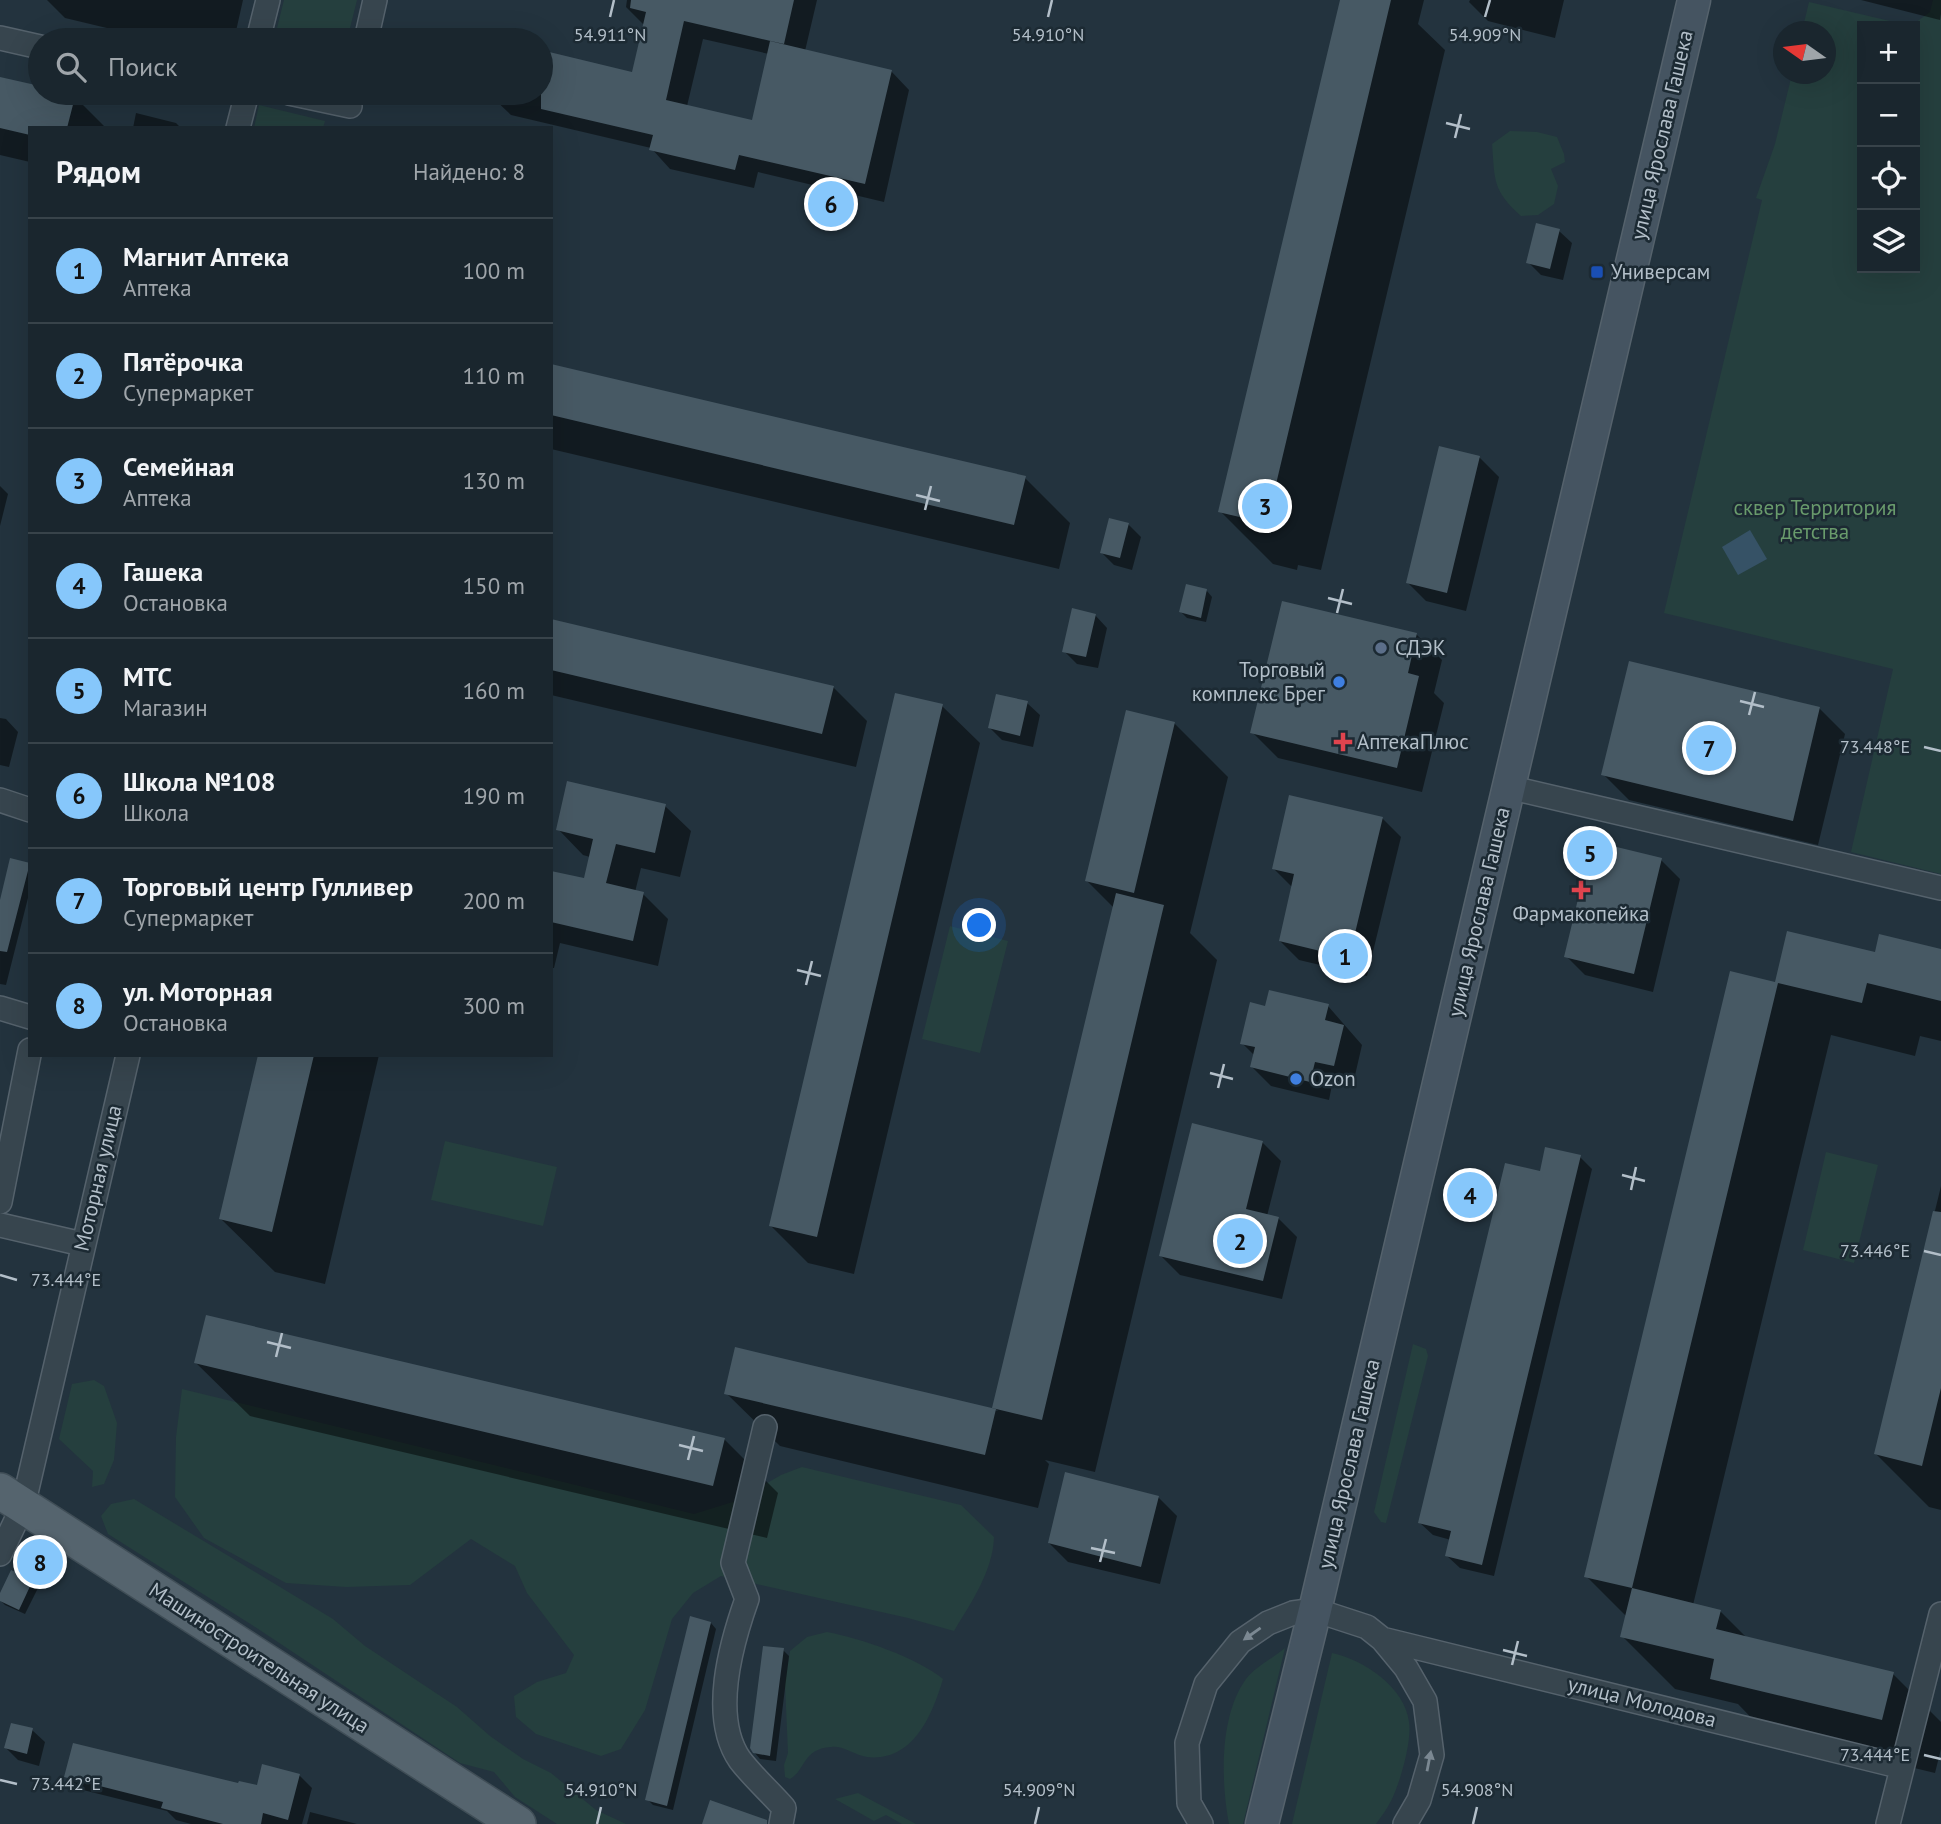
<!DOCTYPE html>
<html lang="ru">
<head>
<meta charset="utf-8">
<style>
	body { margin:0; font-family:"PT Sans",sans-serif; background:#27323a; color:#f1f3f6 }
	.controls { position:absolute; right:21px; top:21px; display:grid; overflow:hidden; border-radius:0px; box-shadow:0 7px 28px #0002 }
	.controls button { width:63px; height:63px; display:grid; place-items:center; padding:0; border:0; border-bottom:2px solid #38434a; background:#1a262e; color:#f1f3f6; font:35px sans-serif }
	.compass { position:absolute; left:1773px; top:21px; width:63px; height:63px; border-radius:50%; background:#1a262e; box-shadow:0 7px 28px #0002; rotate:284deg }
	.you { position:absolute; left:980px; top:926px; width:24px; height:24px; margin:-18px; border:5px solid #fff; border-radius:50%; background:#1a73e8; box-shadow:0 0 0 10px #1a73e833 }
	.badge { display:grid; place-items:center; width:46px; height:46px; border-radius:50%; background:#86c7fb; color:#111; font-size:23px; font-weight:700 }
	.pin { position:absolute; translate:-50% -50%; border:4px solid #fff; box-shadow:0 2px 7px #0006 }
	.list { margin:0; padding:0; list-style:none }
	h2 { display:flex; justify-content:space-between; align-items:center; height:91px; margin:0; padding:0 28px; font-size:30px }
	h2 small { font-size:23px; font-weight:400; color:#9fa5aa }
	.list li { display:grid; grid-template-columns:46px 1fr auto; gap:21px; align-items:center; box-sizing:border-box; height:105px; padding:0 28px; border-top:2px solid #38434a }
	.list b { display:block; font-size:26px; white-space:nowrap }
	.list p { margin:0; font-size:23px; white-space:nowrap; color:#9fa5aa }
	.list em { font-size:23px; font-style:normal; color:#9fa5aa }
	.icon { flex:none; width:38px; height:38px; fill:none; stroke:currentColor; stroke-width:2; stroke-linecap:round; stroke-linejoin:round }
	.map { position:relative; flex:none; width:1941px; height:1824px; overflow:hidden }
	.search { position:absolute; background:#1a262e; box-shadow:0 7px 28px #0002; left:28px; top:28px; width:525px; height:77px; display:flex; align-items:center; gap:18px; box-sizing:border-box; padding:0 24px; border-radius:38px; color:#9fa5aa; font-size:26px }
	.panel { position:absolute; background:#1a262e; box-shadow:0 7px 28px #0002; left:28px; top:126px; width:525px; height:931px; border-radius:0px }
	.map>svg:first-child { display:block }
</style>
</head>
<body>
<div class="map">
<svg width="1941" height="1824" viewBox="0 0 1941 1824">
	<rect width="100%" height="100%" fill="#23333e"/>
	<path fill="#253f3e" d="M284,0H357L347,40H274Z
		M1933,0H1941V874L1851,852L1893,669L1664,613L1762,200L1756,198L1775,144L1792,74H1826V32L1802,31L1809,2L1911,26H1862V268H1915V26H1911L1930,12Z
		M259,105L325,121L323,128H254Z
		M1510,131L1537,132L1557,137L1564,154L1565,162L1551,169L1558,186L1554,204L1538,215L1521,216C1492,190 1495,180 1492,144Z
		M950,926L1008,941L980,1053L922,1039Z
		M445,1141L557,1167L543,1226L431,1200Z
		M1826,1152L1878,1165L1854,1263L1803,1250Z
		M1413,1344L1426,1349L1428,1356L1386,1523L1381,1522L1374,1512Z
		M94,1380L104,1386L117,1423L114,1460L104,1484L92,1487L93,1471L59,1439L72,1384Z
		M182,1389L694,1514L736,1501L781,1475L802,1467L961,1505L994,1537C993,1571 971,1603 954,1631L908,1618L721,1576L693,1593L672,1619L645,1710L621,1749L601,1756L536,1734L516,1717L514,1696L537,1682L566,1673L574,1655L527,1593L515,1566L471,1539L410,1585L346,1587L286,1583L204,1538L175,1497L176,1437Z
		M134,1499L333,1619L365,1646L457,1707L490,1736L523,1759L551,1773L596,1810L626,1824H557L515,1797L494,1772L460,1763L252,1625L108,1534L101,1516L111,1504Z
		M827,1632C860,1638 918,1658 943,1679C932,1716 913,1762 867,1757C855,1755 842,1745 831,1747C802,1749 806,1770 790,1779L785,1777L784,1765L788,1753L785,1684L790,1651L807,1637Z
		M1285,1648L1243,1824H1229C1221,1782 1219,1716 1246,1679C1255,1667 1273,1658 1285,1648Z
		M1332,1653C1364,1660 1405,1687 1409,1722C1412,1742 1400,1783 1391,1801C1387,1809 1381,1817 1376,1824H1292Z
		M858,1793L916,1824H902L886,1815L874,1821L835,1799Z"/>
	<path fill="#365266" d="M1750,530L1767,559L1738,575L1722,547Z"/>
	<path fill="#0007" fill-rule="evenodd" d="M47,0H243L234,40H157L65,18Z
		M627,0H817L805,51L891,71L909,90L884,202L758,172L754,188L670,169L651,148L511,115L492,97L493,93H541V52L634,74L645,26L626,7ZM703,39L769,54L753,122L687,106Z
		M1341,0H1424L1418,24L1445,50L1321,570L1298,565L1297,570L1273,564L1220,511Z
		M1470,0H1564L1555,38L1488,21L1469,2Z
		M1861,0H1941V14L1940,20Z
		M0,78L40,88V93H60L74,96L106,128H30V162L0,155Z
		M136,113L176,123L181,128H133Z
		M1559,231L1572,243L1563,280L1541,275L1528,262Z
		M551,366L1025,478L1070,523L1059,569L551,449Z
		M1440,448L1480,458L1499,477L1466,611L1426,601L1407,582Z
		M0,486L8,494L0,526Z
		M1128,524L1141,537L1132,570L1114,565L1102,553Z
		M1207,591L1212,597L1206,622L1187,618L1181,612Z
		M1095,615L1107,628L1098,668L1077,664L1064,651Z
		M551,621L833,687L867,721L856,767L551,695Z
		M1416,634L1442,660L1434,693L1444,703L1422,792L1278,758L1252,732Z
		M1027,703L1040,715L1033,747L1002,740L990,728Z
		M942,706L980,743L854,1274L808,1263L771,1226Z
		M1819,708L1845,734L1818,845L1629,800L1603,774Z
		M0,718L6,719L18,732L9,767L0,765Z
		M1174,723L1228,777L1190,933L1217,960L1095,1472L1045,1460L1049,1464L1038,1508L780,1446L726,1393L737,1349L998,1411L994,1407L1114,908L1087,881Z
		M665,806L691,831L680,877L641,868L635,892L643,894L668,919L658,966L560,943L554,968H551V872L585,880L590,857L583,855L558,829Z
		M1382,818L1401,837L1367,976L1299,960L1280,941L1293,888L1274,869Z
		M1661,860L1680,879L1653,992L1585,975L1566,956Z
		M29,865L30,890L6,985L0,984V907Z
		M1788,933L1876,954L1941,951V1041L1920,1036L1915,1056L1831,1035L1693,1605L1720,1611L1748,1639L1893,1674L1941,1722V1749L1935,1773L1765,1732L1738,1704L1675,1689L1622,1636L1627,1617L1586,1576L1776,984Z
		M1328,1006L1362,1045L1353,1084L1333,1080L1329,1100L1271,1086L1252,1067L1255,1056L1242,1043L1266,1008Z
		M260,1055H379L325,1284L275,1272L221,1219Z
		M1262,1142L1281,1161L1267,1216L1278,1218L1297,1237L1282,1299L1180,1275L1161,1256Z
		M1580,1157L1592,1169L1494,1576L1460,1568L1447,1556L1451,1540L1433,1535L1420,1523L1541,1173Z
		M1941,1186V1510L1929,1507L1876,1454Z
		M196,1363L724,1439L778,1493L767,1538L250,1416Z
		M1158,1497L1177,1516L1160,1584L1068,1562L1049,1543Z
		M32,1582L38,1588L25,1614L5,1605L0,1600V1597Z
		M711,1623L716,1629L673,1810L653,1805L647,1799Z
		M783,1650L789,1656L776,1761L760,1759L754,1752Z
		M32,1730L45,1742L39,1766L18,1760L6,1748Z
		M299,1775L312,1788L302,1824H191L176,1820L167,1811L79,1789L66,1776L258,1787Z
		M310,1812L357,1824H307Z"/>
	<path fill="#475964" d="M631,0H794L784,44L684,21L666,100L752,120L770,41L892,70L865,184L739,155L735,170L649,150L653,135L541,109V50L632,72L646,12L630,8Z
		M1340,0H1391L1268,518L1245,513L1244,518L1218,512Z
		M0,77L40,86V93H76L67,128H30V135L0,128Z
		M1536,223L1560,229L1550,269L1526,263Z
		M551,364L1026,476L1014,525L551,415Z
		M1439,446L1480,456L1447,593L1406,583Z
		M1109,518L1129,523L1120,558L1100,553Z
		M1186,584L1207,589L1201,618L1179,612Z
		M1282,601L1417,633L1408,673L1419,676L1397,768L1250,733Z
		M1072,608L1096,614L1086,657L1062,652Z
		M551,619L834,686L822,734L551,670Z
		M1629,661L1820,707L1793,821L1601,775Z
		M895,693L943,704L817,1237L769,1226Z
		M996,694L1028,701L1020,736L988,728Z
		M1126,710L1175,722L1134,893L1085,881Z
		M567,781L666,804L655,853L616,844L606,883L644,892L633,941L551,922V871L584,878L593,839L556,830Z
		M1289,795L1383,817L1349,958L1279,941L1294,874L1272,869Z
		M1592,841L1662,858L1634,974L1564,957Z
		M10,858L30,863L7,952L0,951V900Z
		M1116,893L1164,905L1042,1420L992,1408Z
		M1787,931L1875,952L1879,934L1941,949V1001L1867,983L1862,1003L1778,983L1632,1588L1584,1577L1730,971L1775,982Z
		M1269,990L1329,1004L1325,1020L1344,1025L1334,1066L1315,1062L1310,1082L1250,1067L1255,1047L1240,1044L1250,1002L1265,1006Z
		M258,1055H314L272,1232L219,1219Z
		M1192,1123L1263,1141L1246,1209L1279,1217L1263,1281L1159,1256Z
		M1545,1147L1581,1155L1482,1565L1445,1556L1451,1531L1418,1523L1505,1163L1540,1171Z
		M1933,1211L1941,1212V1388L1922,1466L1874,1454Z
		M206,1315L725,1438L713,1486L194,1363Z
		M735,1347L996,1409L985,1455L724,1394Z
		M1065,1472L1159,1496L1141,1567L1048,1543Z
		M11,1570L33,1580L19,1610L0,1601V1593Z
		M1632,1588L1721,1610L1716,1629L1894,1672L1882,1720L1710,1679L1714,1659L1620,1637Z
		M690,1616L711,1622L667,1806L645,1800Z
		M763,1646L784,1648L770,1756L753,1753L750,1748Z
		M11,1723L33,1728L27,1754L4,1748Z
		M73,1743L238,1783L239,1781L257,1785L262,1764L300,1774L288,1820L263,1813L261,1824H223L161,1808L163,1802L64,1777Z
		M710,1800L767,1820V1824H702Z"/>
	<g fill="none" stroke-linecap="round" stroke-linejoin="round">
		<defs>
			<path id="street" d="M0,38L40,47
				M258,40L268,0
				M366,40L375,0
				M289,93L350,106
				M238,128L247,93
				M1508,787L1941,888
				M0,800L30,810
				M0,1008L30,1017
				M0,1202L30,1050
				M0,1225L82,1244
				M765,1427L733,1563L747,1599C731,1644 710,1717 740,1760C753,1777 770,1792 784,1808L781,1824
				M0,1554L23,1506L128,1055
				M1382,1639L1902,1767
				M1201,1824L1189,1803L1187,1743L1206,1684L1240,1642L1268,1623L1293,1613L1315,1610L1367,1627L1382,1639L1406,1668L1425,1701L1432,1755L1419,1800L1405,1824
				M1888,1824L1941,1614"/>
			<path id="secondary" d="M1262,1824L1315,1610L1694,0"/>
			<path id="primary" d="M0,1491L518,1824"/>
		</defs>
		<use href="#street" stroke="#55626c" stroke-width="26"/>
		<use href="#secondary" stroke="#55626c" stroke-width="35"/>
		<use href="#primary" stroke="#404e57" stroke-width="38"/>
		<use href="#street" stroke="#37454e" stroke-width="23"/>
		<use href="#secondary" stroke="#455461" stroke-width="32"/>
		<use href="#primary" stroke="#55646e" stroke-width="35"/>
	</g>
	<defs><path id="oneway-solid" d="M-6-.8H1V-3.2L6.5 0L1 3.2V.8H-6Z" transform="scale(1.75)"/></defs>
	<g fill="#7b8892">
		<use href="#oneway-solid" transform="translate(1252 1634) rotate(145)"/>
		<use href="#oneway-solid" transform="translate(1429 1761) rotate(-79)"/>
	</g>
	<path fill="none" stroke="#b3bfc9" stroke-width="2.5" d="M610,17L614,0M1048,17L1052,0M1485,17L1490,0M1446,123L1470,129M1455,138L1461,114M916,495L940,501M925,510L931,486M1328,598L1352,604M1337,613L1343,589M1740,701L1764,707M1749,715L1755,692M1924,747L1941,751M797,970L821,976M806,985L812,961M1210,1073L1233,1079M1218,1088L1224,1064M1622,1175L1645,1181M1631,1190L1636,1167M1924,1251L1941,1255M0,1275L17,1280M267,1342L291,1348M276,1357L282,1333M679,1445L703,1451M688,1460L694,1436M1091,1548L1115,1553M1100,1562L1106,1539M1503,1650L1527,1656M1512,1665L1518,1641M1924,1755L1941,1759M0,1780L17,1784M597,1824L601,1807M1035,1824L1039,1807M1473,1824L1477,1807"/>
	<rect fill="#1a4fb4" stroke="#1c2a33" stroke-width="2.5" x="1590" y="265" width="14" height="14" rx="3.5"/>
	<circle fill="#5c6f8a" stroke="#1c2a33" stroke-width="2.5" cx="1381" cy="648" r="7"/>
	<g fill="#3f7fe0" stroke="#1c2a33" stroke-width="2.5">
		<circle cx="1339" cy="682" r="7"/>
		<circle cx="1296" cy="1079" r="7"/>
	</g>
	<g fill="#e0444e" stroke="#1c2a33" stroke-width="2.5">
		<path d="M1339.5 731.5h7v7h7v7h-7v7h-7v-7h-7v-7h7z"/>
		<path d="M1577.5 879.5h7v7h7v7h-7v7h-7v-7h-7v-7h7z"/>
	</g>
	<g text-anchor="middle" stroke-width="5" stroke-linejoin="round" paint-order="stroke">
		<g font-size="21" fill="#b3bfc9" stroke="#1c2a33">
			<text transform="translate(1662 135) rotate(-77)" y="7">улица Ярослава Гашека</text>
			<text transform="translate(1479 912) rotate(-77)" y="7">улица Ярослава Гашека</text>
			<text transform="translate(98 1178) rotate(-77)" y="7">Моторная улица</text>
			<text transform="translate(1349 1464) rotate(-77)" y="7">улица Ярослава Гашека</text>
			<text transform="translate(259 1658) rotate(33)" y="7">Машиностроительная улица</text>
			<text transform="translate(1642 1702) rotate(14)" y="7">улица Молодова</text>
		</g>
		<g font-size="21" fill="#b3bfc9" stroke="#1c2a33" text-anchor="start">
			<text x="1611" y="279">Универсам</text>
			<text x="1395" y="655">СДЭК</text>
			<text x="1325" y="677" text-anchor="end">Торговый<tspan x="1325" dy="24">комплекс Брег</tspan></text>
			<text x="1357" y="749">АптекаПлюс</text>
			<text x="1581" y="921" text-anchor="middle">Фармакопейка</text>
			<text x="1310" y="1086">Ozon</text>
		</g>
		<g font-size="21" fill="#699b6c" stroke="#1c2a33">
			<text x="1815" y="515">сквер Территория<tspan x="1815" dy="24">детства</tspan></text>
		</g>
	</g>
	<g font-size="18" text-anchor="middle" fill="#b3bfc9" stroke="#1c2a33" stroke-width="5" stroke-linejoin="round" paint-order="stroke">
		<text x="610" y="41">54.911°N</text>
		<text x="1048" y="41">54.910°N</text>
		<text x="1485" y="41">54.909°N</text>
		<text x="1875" y="753">73.448°E</text>
		<text x="1875" y="1257">73.446°E</text>
		<text x="66" y="1286">73.444°E</text>
		<text x="1875" y="1761">73.444°E</text>
		<text x="66" y="1790">73.442°E</text>
		<text x="601" y="1796">54.910°N</text>
		<text x="1039" y="1796">54.909°N</text>
		<text x="1477" y="1796">54.908°N</text>
	</g>
</svg>
<div class="controls">
<button>+</button>
<button>−</button>
<button><svg class="icon" aria-label="locate" viewBox="0 0 24 24"><circle cx="12" cy="12" r="6"/><path d="M12 2v4M12 18v4M2 12h4M18 12h4"/></svg></button>
<button><svg class="icon" aria-label="layers" viewBox="0 0 24 24"><path d="M12 4l9 5-9 5-9-5zM3 14l9 5 9-5"/></svg></button>
</div>
<svg class="compass" viewBox="-18 -18 36 36"><path d="M0-13l5 13h-10z" fill="#e53935"/><path d="M0 13l5-13h-10z" fill="#9fa5aa"/></svg>
<div class="you"></div>
<div class="pin badge" style="left:1345px;top:956px">1</div>
<div class="pin badge" style="left:1240px;top:1241px">2</div>
<div class="pin badge" style="left:1265px;top:506px">3</div>
<div class="pin badge" style="left:1470px;top:1195px">4</div>
<div class="pin badge" style="left:1590px;top:853px">5</div>
<div class="pin badge" style="left:831px;top:204px">6</div>
<div class="pin badge" style="left:1709px;top:748px">7</div>
<div class="pin badge" style="left:40px;top:1562px">8</div>
<div class="search"><svg class="icon" aria-label="search" viewBox="0 0 24 24"><circle cx="10" cy="10" r="6"/><path d="M15 15l6 6"/></svg>Поиск</div>
<section class="panel">
<h2>Рядом<small>Найдено: 8</small></h2>
<ul class="list">
<li><span class="badge">1</span><div><b>Магнит Аптека</b><p>Аптека</p></div><em>100 m</em></li>
<li><span class="badge">2</span><div><b>Пятёрочка</b><p>Супермаркет</p></div><em>110 m</em></li>
<li><span class="badge">3</span><div><b>Семейная</b><p>Аптека</p></div><em>130 m</em></li>
<li><span class="badge">4</span><div><b>Гашека</b><p>Остановка</p></div><em>150 m</em></li>
<li><span class="badge">5</span><div><b>МТС</b><p>Магазин</p></div><em>160 m</em></li>
<li><span class="badge">6</span><div><b>Школа №108</b><p>Школа</p></div><em>190 m</em></li>
<li><span class="badge">7</span><div><b>Торговый центр Гулливер</b><p>Супермаркет</p></div><em>200 m</em></li>
<li><span class="badge">8</span><div><b>ул. Моторная</b><p>Остановка</p></div><em>300 m</em></li>
</ul>
</section>
</div>
</body>
</html>
